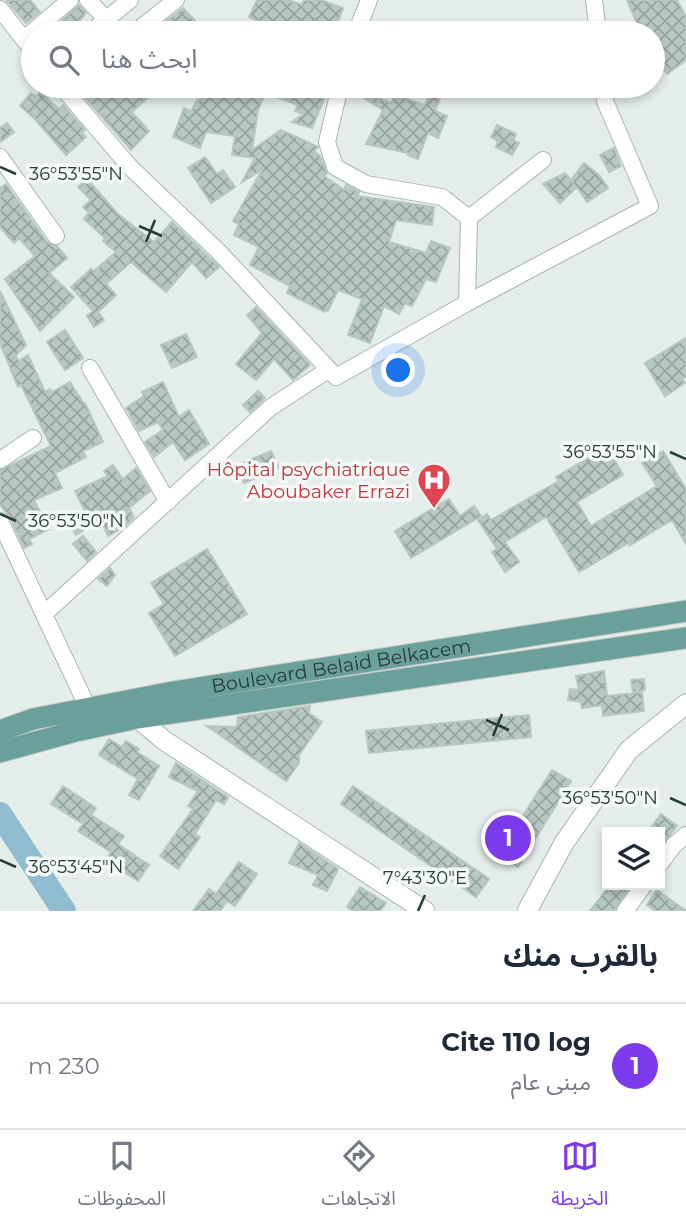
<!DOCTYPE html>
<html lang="ar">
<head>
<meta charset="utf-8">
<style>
	body { margin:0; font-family:Montserrat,"Noto Sans Arabic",sans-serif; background:#f2f2f3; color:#1f2937; direction:rtl }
	.controls { position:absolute; right:21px; bottom:21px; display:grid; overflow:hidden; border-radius:0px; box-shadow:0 4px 10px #0003 }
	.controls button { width:63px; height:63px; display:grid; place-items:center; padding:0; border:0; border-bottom:2px solid #e0e1e3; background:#fff; color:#1f2937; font:35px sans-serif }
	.you { position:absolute; left:399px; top:371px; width:24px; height:24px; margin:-18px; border:5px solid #fff; border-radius:50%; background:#1a73e8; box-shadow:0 0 0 10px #1a73e833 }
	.badge { display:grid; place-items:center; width:46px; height:46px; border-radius:50%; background:#7c3aed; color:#fff; font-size:23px; font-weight:700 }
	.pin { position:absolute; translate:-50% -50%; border:4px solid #fff; box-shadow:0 2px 7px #0006 }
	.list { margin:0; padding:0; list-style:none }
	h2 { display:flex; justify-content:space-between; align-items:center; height:91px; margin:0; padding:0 28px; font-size:30px }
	h2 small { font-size:23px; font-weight:400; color:#747a83 }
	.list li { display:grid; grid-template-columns:46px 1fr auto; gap:21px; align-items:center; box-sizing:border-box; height:126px; padding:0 28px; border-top:2px solid #e0e1e3 }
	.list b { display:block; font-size:26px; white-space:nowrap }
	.list p { margin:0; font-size:23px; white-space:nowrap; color:#747a83 }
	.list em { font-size:23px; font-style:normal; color:#747a83 }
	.icon { flex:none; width:38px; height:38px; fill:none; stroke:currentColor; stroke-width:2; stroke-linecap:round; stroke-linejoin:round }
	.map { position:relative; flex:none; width:686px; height:911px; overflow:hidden; direction:ltr }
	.search { position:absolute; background:#fff; box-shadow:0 4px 10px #0003; left:21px; right:21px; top:21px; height:77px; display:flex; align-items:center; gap:18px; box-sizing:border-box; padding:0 24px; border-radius:38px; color:#747a83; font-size:26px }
	.sheet { height:217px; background:#fff }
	nav { display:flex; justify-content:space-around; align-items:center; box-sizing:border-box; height:98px; border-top:2px solid #e0e1e3; background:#fff; font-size:19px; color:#747a83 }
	nav a { display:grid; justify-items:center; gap:4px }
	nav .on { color:#7c3aed }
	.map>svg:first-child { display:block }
</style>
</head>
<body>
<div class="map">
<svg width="686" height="911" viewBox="0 0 686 911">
	<defs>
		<pattern id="building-cross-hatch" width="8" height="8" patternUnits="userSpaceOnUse" patternTransform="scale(1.75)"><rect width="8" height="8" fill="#b9c7c3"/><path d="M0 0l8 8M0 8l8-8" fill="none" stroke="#96a39f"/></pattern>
	</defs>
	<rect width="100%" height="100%" fill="#e4edea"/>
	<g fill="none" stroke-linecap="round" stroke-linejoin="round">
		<path stroke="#8fbdcf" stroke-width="24" d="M0,814L64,911"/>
	</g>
	<path fill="url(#building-cross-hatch)" stroke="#b6c6c1" stroke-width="2" d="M6,0H30L40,12L26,23Z
		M257,0H289L302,5L304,0H321L343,8L336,27L331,26L328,33H253L258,21L249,17Z
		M627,0H677L686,17V60L667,74L653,55V33H641Z
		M79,5L86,13L68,33H61L55,27Z
		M183,8L200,26L192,33H151Z
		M75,86H96L106,99L115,91L120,98L133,86H161L132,112L149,131L131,150Z
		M205,86H302L300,89L324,99L312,128L292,122L303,114L295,111L298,105L265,93L258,110L252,150L281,130L318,147L314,151L320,156L327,173L324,176L344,190L346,185L359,192L357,196L434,207L432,225L396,220L389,242L426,253L431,241L450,248L436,282L426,279L412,306L405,303L399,314L384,306L370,343L348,335L362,299L338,290L328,311L326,310L325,312L287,293L290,286L250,265L259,247L234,235L239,224L233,221L262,170L242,182L255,158L232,155L235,136L206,132L200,148L173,137L184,108L191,111L197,100L199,101Z
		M433,86L443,90L435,111L447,116L438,138L428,133L418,159L408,155V153L366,144L383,110L364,98L365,94L392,103L394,95L425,105Z
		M40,92L59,109L63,105L85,130L82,133L86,137L66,155L35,119L20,106L31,93L36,97Z
		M7,123L14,132L0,142V128Z
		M497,125L516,134L513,140L519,143L512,155L496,147L498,141L491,137Z
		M614,148L621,166L609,172L600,155Z
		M205,157L217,174L223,170L235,187L211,203L188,168Z
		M584,163L599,175L608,188L587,202L577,187L560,203L543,184L565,173L574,183L572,179Z
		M87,179L118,214L154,242L172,222L219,267L206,278L192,262L166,292L131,262L106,284L116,295L98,312L104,320L94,327L87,316L93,311L71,287L91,269L94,271L116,252L103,241L105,238L84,219L89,213L83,207L91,200L78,187Z
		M6,184L47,242L57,246L67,258L49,273L74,297L40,331L5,279L35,256L19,238L14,243L0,227V188Z
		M0,291L26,345L12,359L16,357L19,361L28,355L45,392L50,389L52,392L70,382L84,404L85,403L103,442L83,451L86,457L55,473L62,488L34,500L49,529L29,539L32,544L24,548L10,517L0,505V470L51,446L21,385L18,387L0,343Z
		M256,307L310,365L293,380L274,359L256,380L236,364L262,333L247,315Z
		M65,330L83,358L65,370L47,342Z
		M186,334L197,357L172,368L161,345Z
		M686,338V377L682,379L685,383L665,396L645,363Z
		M163,382L179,417L189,410L209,444L185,460L173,442L154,457L145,442L163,430L158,422L139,431L126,408L144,396L142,392Z
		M258,391L265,398L250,412L243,405Z
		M607,447L623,475L577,502L591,526L657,486L642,463L663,451L686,489V544L672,520L629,546L632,541L579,572L546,517L505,542L519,562L505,572L492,552L497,549L478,520L487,514L491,520L559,481L556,477Z
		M271,451L279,468L244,483L236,466Z
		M113,465L123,479L136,468L150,491L129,508L134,517L124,527L108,536L101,520L76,535L67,521L85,511L75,491L108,476L104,471Z
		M449,499L460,516L474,506L481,516L411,558L395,531Z
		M83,536L96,552L87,561L73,544Z
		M207,549L247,614L175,656L149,613L164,604L151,583Z
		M110,568L115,575L107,586L98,579Z
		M604,671L607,696L642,692L644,711L603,716L602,705L582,708L581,702L568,700L570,689L579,690L576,676Z
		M644,679L645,690L633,692L631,680Z
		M310,706L309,713L322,722L299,755V763L286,781L207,726L237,727L238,717Z
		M529,715L531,737L369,753L366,731Z
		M109,739L122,747L126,741L139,749L137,752L159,766L139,800L129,795L138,779L99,755Z
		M176,763L228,797L224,804L216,800L195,834L200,837L178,869L160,856L193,809L188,806L198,791L169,777Z
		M552,770L571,781L518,867L498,855Z
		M63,786L96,808L91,815L124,836L118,844L149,865L138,881L106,860L111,852L78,831L83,824L51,804Z
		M353,786L489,879L476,897L341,804Z
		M661,814L677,826L660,847V832H648Z
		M299,843L338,869L327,891L313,885L318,875L289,863Z
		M239,862L257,874L235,906L227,901L220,911H193L209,889L216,894Z
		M610,885H631L614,911H590Z
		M360,887L386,903L380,911H353L347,907Z
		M657,890L686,911H656L647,905Z"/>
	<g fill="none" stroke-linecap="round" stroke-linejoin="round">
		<defs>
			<path id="minor" d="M88,0L107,20
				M594,0L598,33
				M0,9L33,51
				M90,33L130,0
				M134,33L176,0
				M356,33L369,0
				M24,39L70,0
				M61,86L130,167L218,251L336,377L467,303
				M340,86L327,142L335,167L366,184L442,197L469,218
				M0,157L56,236
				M543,160L469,218L467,303L650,206L605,101L603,86
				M90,368L168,502
				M0,460L33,438
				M0,521L88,708
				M44,614L271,407L328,370
				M660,864L674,845L686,835
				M625,911L644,885"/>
			<path id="tertiary" d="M129,708L137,718L165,741L425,911
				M527,911L564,843L629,750L686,704"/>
			<g id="primary">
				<path id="s1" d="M0,731L33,719L173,692L686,611"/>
				<path d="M0,752L76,731L137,718L686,638"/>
			</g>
		</defs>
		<use href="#minor" stroke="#a7b5b2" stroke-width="18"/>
		<use href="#tertiary" stroke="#a7b5b2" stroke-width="21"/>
		<use href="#primary" stroke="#c2c9c8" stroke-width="23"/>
		<use href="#minor" stroke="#fff" stroke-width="16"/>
		<use href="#tertiary" stroke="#fff" stroke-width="19"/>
		<use href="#primary" stroke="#6aa099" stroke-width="21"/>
	</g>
	<path fill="none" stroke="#243d3a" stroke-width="2.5" d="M0,167L16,174M139,226L162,236M146,242L155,220M670,452L686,459M0,514L16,521M486,720L509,730M493,736L502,714M670,798L686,805M0,860L16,867M418,911L425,895"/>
	<defs>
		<symbol id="hospital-pin" viewBox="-11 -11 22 30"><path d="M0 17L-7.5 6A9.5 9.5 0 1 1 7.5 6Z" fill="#e0444e" stroke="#f4f9f7"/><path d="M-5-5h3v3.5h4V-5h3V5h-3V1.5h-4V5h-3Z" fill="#fff"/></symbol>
	</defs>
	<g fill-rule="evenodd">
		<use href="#hospital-pin" x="415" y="461" width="38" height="52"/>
	</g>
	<g text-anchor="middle" stroke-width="7" stroke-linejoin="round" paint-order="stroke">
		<g font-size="19" fill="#be3a42" stroke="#f4f9f7" text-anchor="end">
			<text x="410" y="476">Hôpital psychiatrique<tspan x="410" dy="22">Aboubaker Errazi</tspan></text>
		</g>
		<g font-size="19" fill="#243d3a" stroke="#f4f9f7">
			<text dy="7" stroke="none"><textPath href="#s1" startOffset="348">Boulevard Belaid Belkacem</textPath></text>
		</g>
	</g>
	<g font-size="18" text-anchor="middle" fill="#243d3a" stroke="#f4f9f7" stroke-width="7" stroke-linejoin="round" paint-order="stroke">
		<text x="76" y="180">36°53'55"N</text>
		<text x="610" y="458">36°53'55"N</text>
		<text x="76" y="527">36°53'50"N</text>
		<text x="610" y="804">36°53'50"N</text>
		<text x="76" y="873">36°53'45"N</text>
		<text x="425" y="884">7°43'30"E</text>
	</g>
</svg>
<div class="controls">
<button><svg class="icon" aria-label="layers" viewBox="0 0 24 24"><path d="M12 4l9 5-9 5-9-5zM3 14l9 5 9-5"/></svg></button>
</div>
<div class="you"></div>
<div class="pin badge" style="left:508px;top:838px">1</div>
<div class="search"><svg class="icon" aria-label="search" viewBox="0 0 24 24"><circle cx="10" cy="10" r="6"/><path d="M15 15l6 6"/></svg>ابحث هنا</div>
</div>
<section class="sheet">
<h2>بالقرب منك<small></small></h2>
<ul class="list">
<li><span class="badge">1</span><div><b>Cite 110 log</b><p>مبنى عام</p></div><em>230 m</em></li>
</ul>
</section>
<nav>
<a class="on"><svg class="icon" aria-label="map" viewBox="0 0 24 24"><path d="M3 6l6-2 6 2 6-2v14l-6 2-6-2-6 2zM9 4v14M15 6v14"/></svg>الخريطة</a>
<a><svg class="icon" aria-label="directions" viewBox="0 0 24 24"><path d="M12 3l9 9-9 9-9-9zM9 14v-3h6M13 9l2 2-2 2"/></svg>الاتجاهات</a>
<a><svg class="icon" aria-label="saved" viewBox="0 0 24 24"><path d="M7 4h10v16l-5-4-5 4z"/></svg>المحفوظات</a>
</nav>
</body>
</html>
